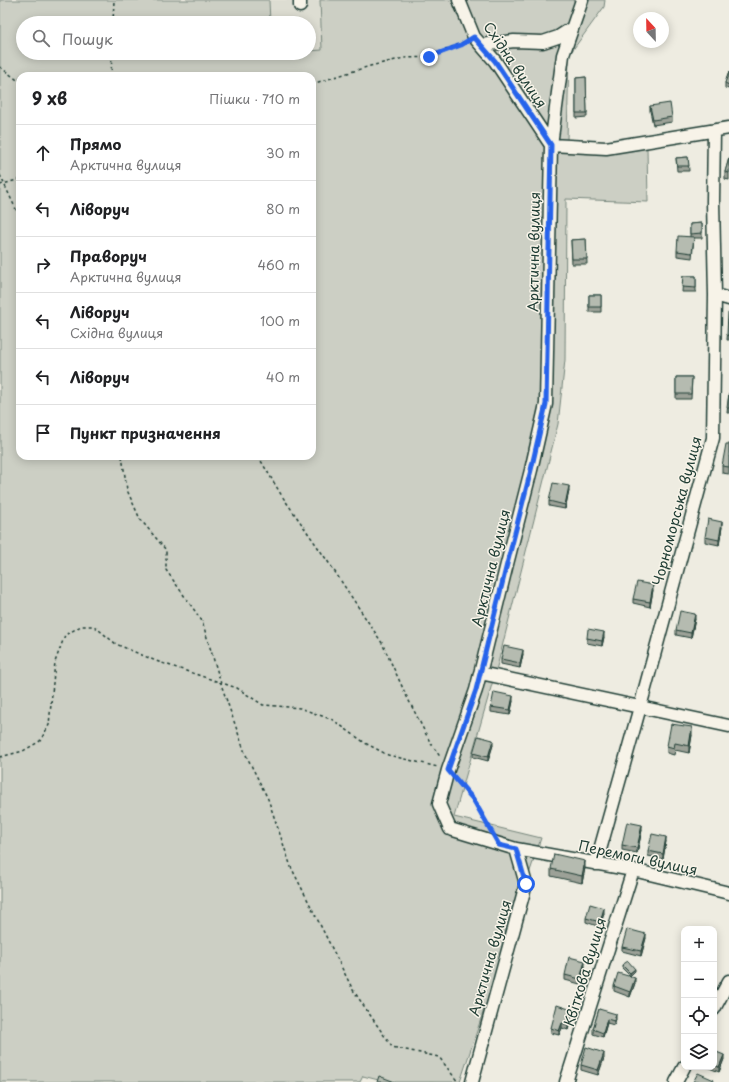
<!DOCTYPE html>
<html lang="uk">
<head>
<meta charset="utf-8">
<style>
	body { margin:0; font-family:"Playpen Sans",sans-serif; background:#f6f6f6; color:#202124 }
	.controls { position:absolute; right:12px; bottom:12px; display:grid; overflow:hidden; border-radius:8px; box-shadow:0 2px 10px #0003 }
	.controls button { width:36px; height:36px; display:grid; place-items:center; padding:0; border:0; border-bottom:1px solid #e0e0e0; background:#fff; color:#202124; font:20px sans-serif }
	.compass { position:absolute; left:633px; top:12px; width:36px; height:36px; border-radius:50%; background:#fff; box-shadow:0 2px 10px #0003; rotate:338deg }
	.stop { position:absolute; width:12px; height:12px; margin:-9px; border:3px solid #2563eb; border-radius:50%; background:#fff }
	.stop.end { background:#2563eb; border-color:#fff; box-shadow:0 1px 4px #0008 }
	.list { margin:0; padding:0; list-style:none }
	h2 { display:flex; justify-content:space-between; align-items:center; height:52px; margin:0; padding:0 16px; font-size:17px }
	h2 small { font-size:13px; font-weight:400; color:#757577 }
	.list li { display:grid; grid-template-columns:26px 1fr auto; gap:12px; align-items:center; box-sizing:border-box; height:56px; padding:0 16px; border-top:1px solid #e0e0e0 }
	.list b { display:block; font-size:15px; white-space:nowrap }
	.list p { margin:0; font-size:13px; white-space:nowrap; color:#757577 }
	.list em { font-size:13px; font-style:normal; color:#757577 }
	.icon { flex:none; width:22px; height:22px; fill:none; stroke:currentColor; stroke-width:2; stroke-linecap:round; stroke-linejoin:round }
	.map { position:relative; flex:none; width:729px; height:1082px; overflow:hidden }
	.search { position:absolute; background:#fff; box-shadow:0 2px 10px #0003; left:16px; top:16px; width:300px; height:44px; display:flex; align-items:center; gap:10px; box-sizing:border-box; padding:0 14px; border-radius:22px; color:#757577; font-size:15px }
	.panel { position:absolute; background:#fff; box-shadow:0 2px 10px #0003; left:16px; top:72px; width:300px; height:388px; border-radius:12px }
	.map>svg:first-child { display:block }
</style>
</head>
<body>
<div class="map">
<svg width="729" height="1082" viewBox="0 0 729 1082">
	<rect width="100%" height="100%" fill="#eeece1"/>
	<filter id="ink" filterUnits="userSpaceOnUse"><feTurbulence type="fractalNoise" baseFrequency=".025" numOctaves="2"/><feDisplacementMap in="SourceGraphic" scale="8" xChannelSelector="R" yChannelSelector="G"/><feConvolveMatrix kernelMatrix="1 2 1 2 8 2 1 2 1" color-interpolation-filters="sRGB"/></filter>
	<g filter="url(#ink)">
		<path fill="#ddddd2" d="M269,0H320L322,51H309V23H270Z"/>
		<path fill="#cccfc4" stroke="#76867c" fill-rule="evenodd" d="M0,0H269L270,23H23V53H309V51L322,50L320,0H605L604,7L569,55L567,140L647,147L648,202L566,199L565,360L558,424L498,663L454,817L541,838L460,1082H386L363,1076L360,1082H0ZM20,76H312V456H20Z"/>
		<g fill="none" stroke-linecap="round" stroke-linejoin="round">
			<defs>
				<path id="minor" d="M300,0V6
					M459,0L474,37L495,61L551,145L606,148L729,128
					M481,45L514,41L543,42L558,37L572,28
					M715,295L729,299
					M480,673L729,726
					M516,849L633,870L729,893
					M596,864L640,707L713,438L715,295L713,201L714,131
					M714,1009L729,981
					M472,1082L526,884L516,849L450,829L439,804L448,770L476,690L506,568L531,470L546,404L551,145L563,55L582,0
					M566,1082L633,870
					M676,1082L684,1067"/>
			</defs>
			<use href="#minor" stroke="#1f3d34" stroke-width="15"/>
			<path stroke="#1f3d34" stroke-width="1.5" stroke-dasharray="3 3" stroke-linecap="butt" d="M113,23L114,0
				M0,67L20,82
				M111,76L112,53
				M312,84L370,66L404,58L429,57L465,42
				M0,175L20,218
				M0,185L20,179
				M122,456L127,490L140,519L166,550V570L202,621L222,687L245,753L268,799L291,867L353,990L392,1047L439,1057L458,1082
				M258,456L282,496L331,566L382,643L406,695L430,742L441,758
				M0,757L23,751L40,741L49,725L55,662L65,635L81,626H94L116,644L156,661L237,688L263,705L300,708L333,720L365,743L388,755L438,767
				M457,781L473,799L491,830"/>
			<use href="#minor" stroke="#f7f3e8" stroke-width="12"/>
		</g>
		<path fill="#9ca197" stroke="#1f3d34" d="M729,72V89L725,88V83Z
			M586,77L587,117L576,118V78Z
			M650,106L672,117V122L653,125L650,111Z
			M688,157L689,171H677L676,158Z
			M729,158V180L725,179V172Z
			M702,223V238H694L692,258L677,256V251L690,237V224Z
			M586,239L587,264H572L571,240Z
			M683,276H696V292H682Z
			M589,295H601V312H589Z
			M729,313V340H727Z
			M676,377H692L691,399H676Z
			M729,393V413H727Z
			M729,444V474L722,473V466Z
			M569,491L565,509L549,506V501Z
			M722,527L719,545L705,542V537Z
			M653,590L650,607L633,603V599Z
			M695,619L691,638L676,635V630Z
			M604,637L602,646L587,643V638Z
			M523,654L520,668L501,664V659Z
			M513,701L510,715L491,712V707Z
			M692,735L689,753L675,750L674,755L667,753V746Z
			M493,745L488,761L473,757V753Z
			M642,830L637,853L622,850V845Z
			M666,841L663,859L648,856V851Z
			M585,868L582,883L551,876V869Z
			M604,913L600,927L586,922V918Z
			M646,938L641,956L622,951V947Z
			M622,965L635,971L630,976L622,968Z
			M585,966L580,984L565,980V975Z
			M635,983L630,997L614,991V986Z
			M599,1009L616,1019L614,1025L607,1023L603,1037L593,1034V1029Z
			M572,1014L568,1030L562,1028L559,1035L551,1033V1028Z
			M714,1051L724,1059L719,1072L707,1067H714Z
			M604,1058L598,1075L581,1070V1065Z"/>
		<path fill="#7f837b" stroke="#1f3d34" d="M569,486V491L565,509V505Z
			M722,522V527L719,545V540Z
			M653,585V590L650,607V602Z
			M695,614V619L691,638V633Z
			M604,632V637L602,646V641Z
			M523,650V654L520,668V663Z
			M513,696V701L510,715V710Z
			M692,727V735L689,753V746Z
			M493,740V745L488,761V757Z
			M642,825V830L637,853V848Z
			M666,837V841L663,859V854Z
			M585,861V868L582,883V876Z
			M604,908V913L600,927V922Z
			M646,934V938L641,956V951Z
			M585,961V966L580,984V979Z
			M635,969V971L630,976V973Z
			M635,978V983L630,997V992Z
			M572,1010V1014L568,1030V1025Z
			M616,1014V1019L614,1025V1021Z
			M607,1019V1023L603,1037V1033Z
			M562,1023V1028L559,1035V1031Z
			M604,1053V1058L598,1075V1070Z
			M724,1055V1059L719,1072V1067Z"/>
		<path fill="#b5bbb0" stroke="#1f3d34" d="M729,72V85L725,83Z
			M586,77L587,113H576V78Z
			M670,103L672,117L653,120L650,106Z
			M688,157L689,166H677L676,158Z
			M729,158V173L725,172Z
			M702,223V233L690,234V224Z
			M678,236L694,237L692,253L677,251Z
			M586,239L587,259H572L571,240Z
			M683,276H696V288L682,287Z
			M589,295H601V307H589Z
			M728,313H729V335H727Z
			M676,377H692L691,394H676Z
			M729,393V408H727Z
			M726,444H729V467L722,466Z
			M553,483L569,486L565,505L549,501Z
			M708,519L722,522L719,540L705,537Z
			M637,582L653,585L650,602L633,599Z
			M680,611L695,614L691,633L676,630Z
			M588,629L604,632L602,641L587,638Z
			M504,646L523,650L520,663L501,659Z
			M494,692L513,696L510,710L491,707Z
			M671,724L692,727L689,746L675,743L674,748L667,746Z
			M478,736L493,740L488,757L473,753Z
			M627,822L642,825L637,848L622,845Z
			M652,834L666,837L663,854L648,851Z
			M554,854L585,861L582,876L551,869Z
			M590,904L604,908L600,922L586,918Z
			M627,929L646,934L641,951L622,947Z
			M569,957L585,961L580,979L565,975Z
			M628,961L635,969L630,973L622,965Z
			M618,973L635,978L630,992L614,986Z
			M557,1005L572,1010L568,1025L562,1023L559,1031L551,1028Z
			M599,1009L616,1014L614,1021L607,1019L603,1033L593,1029Z
			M586,1047L604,1053L598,1070L581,1065Z
			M714,1051L724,1055L719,1067L714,1065Z
			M698,1073L714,1080L713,1082H693Z
			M379,1076L395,1082H377Z"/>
	</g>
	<g fill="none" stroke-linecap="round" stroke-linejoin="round" filter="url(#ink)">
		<path stroke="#2563eb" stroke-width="5" d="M429,57L461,45L474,37L495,61L551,145L546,404L531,470L506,568L476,690L448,770L473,799L499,845L516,849L526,884"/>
	</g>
	<g text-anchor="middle" stroke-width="3" stroke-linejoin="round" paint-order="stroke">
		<g font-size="14" fill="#1f3d34" stroke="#f7f3e8">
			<text transform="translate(515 65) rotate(56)" y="5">Східна вулиця</text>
			<text transform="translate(534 252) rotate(-89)" y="5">Арктична вулиця</text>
			<text transform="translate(677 511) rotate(-75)" y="5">Чорноморська вулиця</text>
			<text transform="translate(491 568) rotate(-76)" y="5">Арктична вулиця</text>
			<text transform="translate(638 858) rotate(12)" y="5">Перемоги вулиця</text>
			<text transform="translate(490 958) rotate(-74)" y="5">Арктична вулиця</text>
			<text transform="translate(585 972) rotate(-73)" y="5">Квіткова вулиця</text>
		</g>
	</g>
</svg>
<div class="controls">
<button>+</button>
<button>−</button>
<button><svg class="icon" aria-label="locate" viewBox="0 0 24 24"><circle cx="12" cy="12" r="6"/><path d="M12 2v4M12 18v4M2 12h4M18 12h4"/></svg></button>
<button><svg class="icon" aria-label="layers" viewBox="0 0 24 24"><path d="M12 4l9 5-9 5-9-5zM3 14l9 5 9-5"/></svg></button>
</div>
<svg class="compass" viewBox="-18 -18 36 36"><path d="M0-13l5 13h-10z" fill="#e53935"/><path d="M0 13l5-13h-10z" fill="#757577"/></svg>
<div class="stop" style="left:526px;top:884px"></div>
<div class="stop end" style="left:429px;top:57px"></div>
<div class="search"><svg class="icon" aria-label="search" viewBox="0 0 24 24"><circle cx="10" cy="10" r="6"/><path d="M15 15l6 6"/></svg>Пошук</div>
<section class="panel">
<h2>9 хв<small>Пішки · 710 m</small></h2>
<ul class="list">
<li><svg class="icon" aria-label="ahead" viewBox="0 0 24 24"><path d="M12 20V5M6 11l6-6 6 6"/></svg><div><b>Прямо</b><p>Арктична вулиця</p></div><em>30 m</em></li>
<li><svg class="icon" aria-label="left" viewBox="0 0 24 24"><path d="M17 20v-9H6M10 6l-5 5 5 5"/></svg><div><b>Ліворуч</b></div><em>80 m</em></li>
<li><svg class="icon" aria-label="right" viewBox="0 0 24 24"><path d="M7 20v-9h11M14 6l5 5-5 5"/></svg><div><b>Праворуч</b><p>Арктична вулиця</p></div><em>460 m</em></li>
<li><svg class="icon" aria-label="left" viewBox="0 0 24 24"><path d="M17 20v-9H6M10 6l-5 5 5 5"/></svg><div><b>Ліворуч</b><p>Східна вулиця</p></div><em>100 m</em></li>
<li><svg class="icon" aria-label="left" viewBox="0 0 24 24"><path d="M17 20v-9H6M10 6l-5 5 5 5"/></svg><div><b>Ліворуч</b></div><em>40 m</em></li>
<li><svg class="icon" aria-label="arrive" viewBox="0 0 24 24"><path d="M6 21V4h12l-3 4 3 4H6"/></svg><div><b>Пункт призначення</b></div></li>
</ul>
</section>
</div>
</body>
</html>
